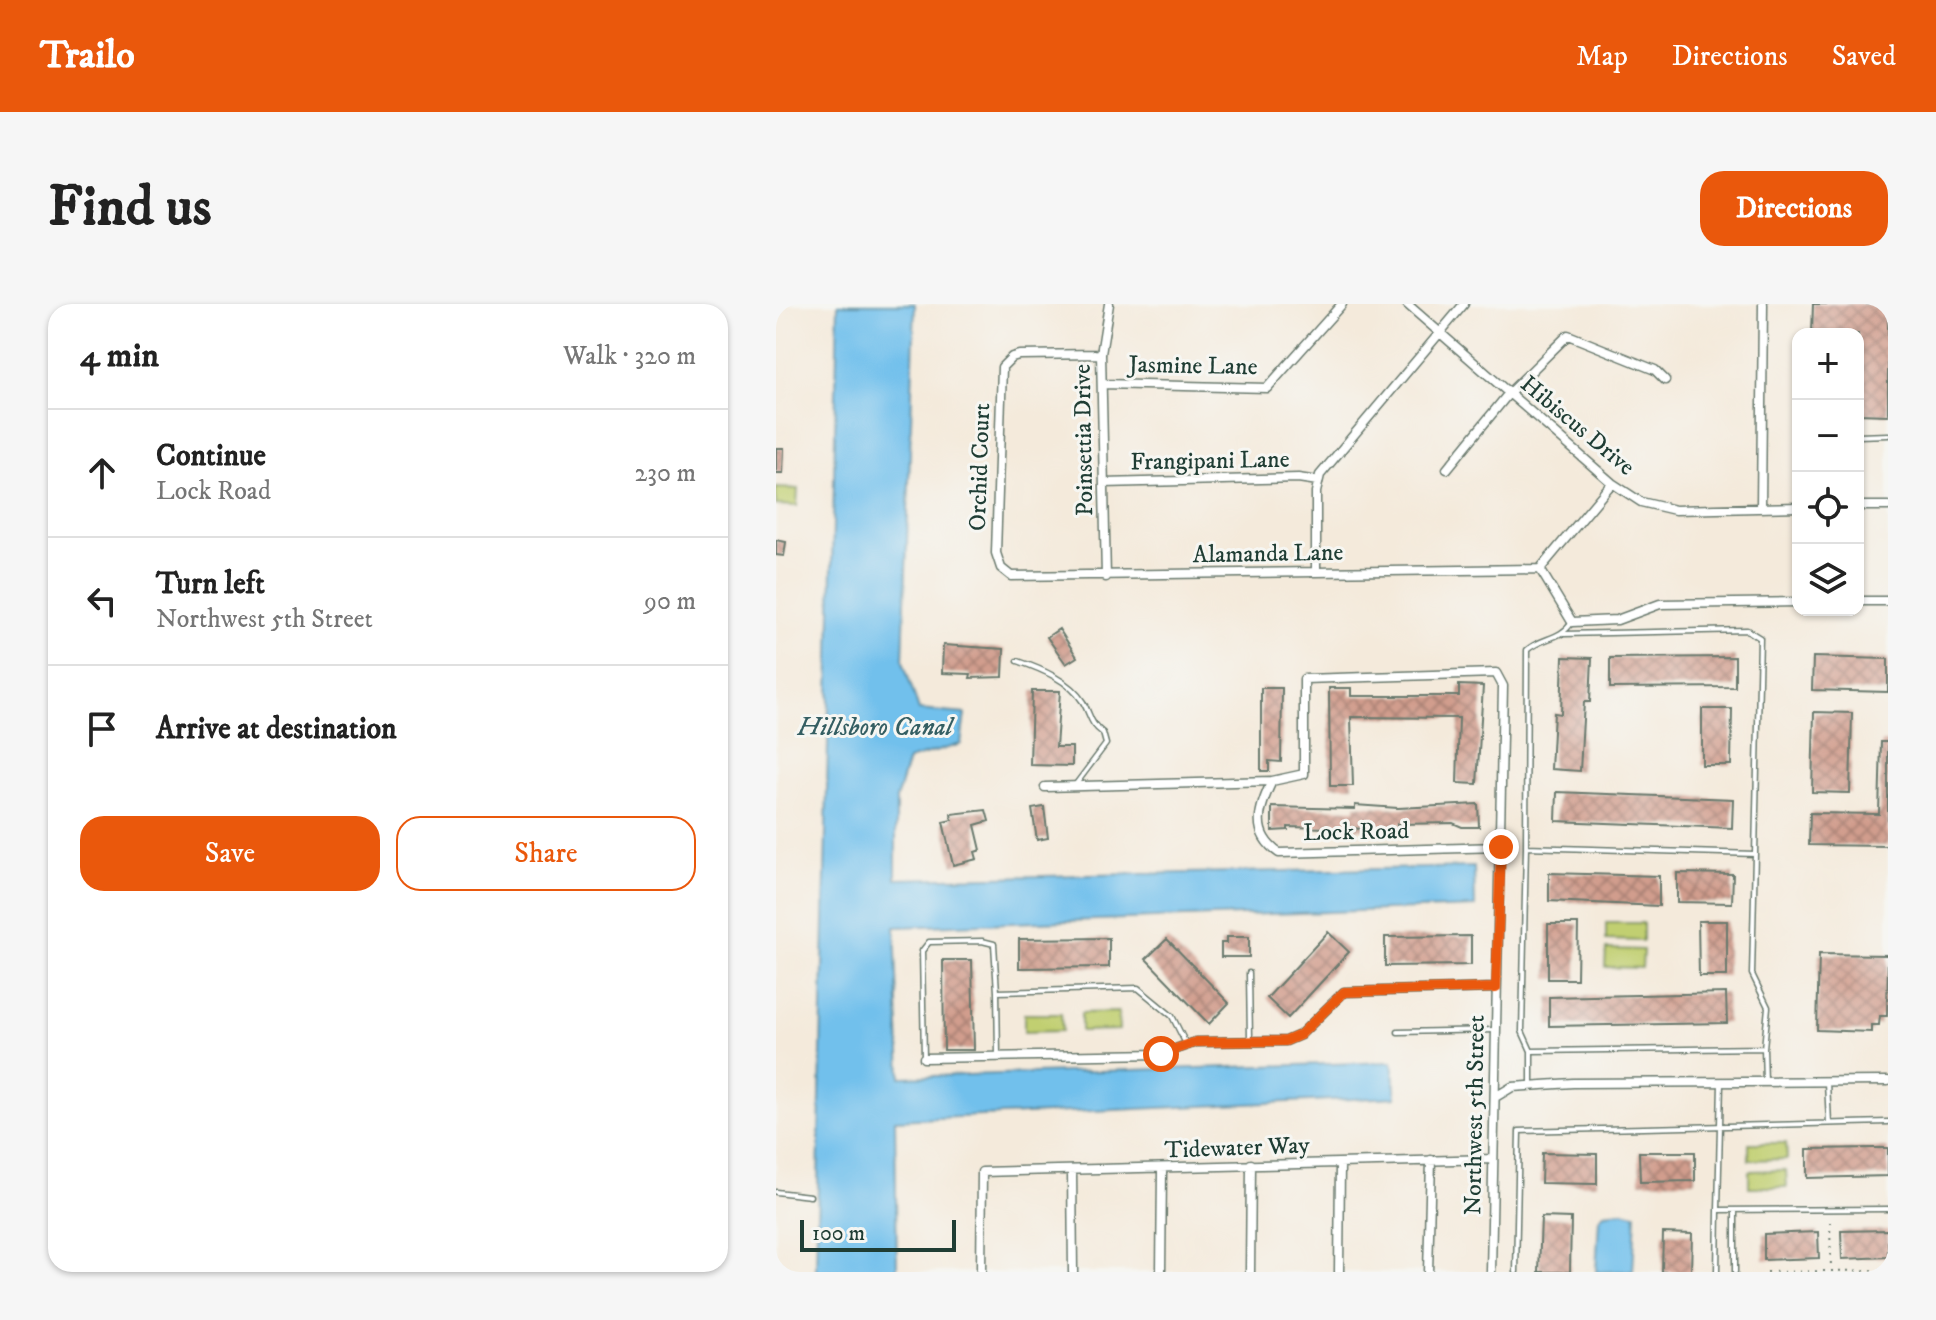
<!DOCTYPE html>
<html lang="en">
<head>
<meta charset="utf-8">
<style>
	body { margin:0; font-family:"IM FELL DW Pica",serif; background:#f6f6f6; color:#222 }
	.controls { position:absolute; right:24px; top:24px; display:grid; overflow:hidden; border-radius:16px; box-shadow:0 2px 6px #0004 }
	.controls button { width:72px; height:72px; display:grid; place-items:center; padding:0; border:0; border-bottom:2px solid #e0e0e0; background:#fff; color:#222; font:40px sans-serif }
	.scale { position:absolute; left:24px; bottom:20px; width:156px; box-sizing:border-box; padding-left:8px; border:4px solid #1f3d34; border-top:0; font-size:22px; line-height:28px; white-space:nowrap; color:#1f3d34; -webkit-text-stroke:6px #f6f6f2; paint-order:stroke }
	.stop { position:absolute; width:24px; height:24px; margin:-18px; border:6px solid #ea580c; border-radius:50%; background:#fff }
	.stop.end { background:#ea580c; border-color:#fff; box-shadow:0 2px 8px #0008 }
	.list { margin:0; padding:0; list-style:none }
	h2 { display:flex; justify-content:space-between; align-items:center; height:104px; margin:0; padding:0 32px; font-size:34px }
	h2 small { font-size:26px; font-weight:400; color:#767676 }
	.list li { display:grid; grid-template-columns:52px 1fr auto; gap:24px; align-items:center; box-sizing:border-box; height:128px; padding:0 32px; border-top:2px solid #e0e0e0 }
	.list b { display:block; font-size:30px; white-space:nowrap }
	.list p { margin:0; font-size:26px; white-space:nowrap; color:#767676 }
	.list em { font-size:26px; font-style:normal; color:#767676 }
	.actions { display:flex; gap:16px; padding:24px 32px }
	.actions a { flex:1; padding:18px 0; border:2px solid #ea580c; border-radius:24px; text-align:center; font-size:28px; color:#ea580c }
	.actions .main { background:#ea580c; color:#fff }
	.icon { flex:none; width:44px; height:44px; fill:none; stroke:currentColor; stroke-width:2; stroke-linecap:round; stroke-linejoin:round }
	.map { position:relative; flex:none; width:1112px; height:968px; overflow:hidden; border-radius:24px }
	header { display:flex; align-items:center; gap:48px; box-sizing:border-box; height:112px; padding:0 40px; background:#ea580c; color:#fff }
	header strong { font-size:38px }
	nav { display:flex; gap:44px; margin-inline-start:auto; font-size:28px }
	.intro { display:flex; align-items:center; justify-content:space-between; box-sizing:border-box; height:192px; padding:0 48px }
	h1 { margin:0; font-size:56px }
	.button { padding:20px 36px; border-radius:24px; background:#ea580c; color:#fff; font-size:28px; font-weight:700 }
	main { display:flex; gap:48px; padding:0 48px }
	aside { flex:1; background:#fff; border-radius:24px; box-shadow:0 2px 6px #0004 }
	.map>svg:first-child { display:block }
</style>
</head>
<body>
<header>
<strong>Trailo</strong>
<nav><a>Map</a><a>Directions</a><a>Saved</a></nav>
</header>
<div class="intro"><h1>Find us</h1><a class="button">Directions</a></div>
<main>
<aside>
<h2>4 min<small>Walk · 320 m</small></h2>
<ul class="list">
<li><svg class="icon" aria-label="ahead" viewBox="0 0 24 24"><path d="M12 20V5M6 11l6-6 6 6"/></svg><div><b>Continue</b><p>Lock Road</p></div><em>230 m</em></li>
<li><svg class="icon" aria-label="left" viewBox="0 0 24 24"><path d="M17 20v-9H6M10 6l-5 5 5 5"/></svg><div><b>Turn left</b><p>Northwest 5th Street</p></div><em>90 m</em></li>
<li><svg class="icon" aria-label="arrive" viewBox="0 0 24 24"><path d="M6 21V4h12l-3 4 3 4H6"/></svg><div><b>Arrive at destination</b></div></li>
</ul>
<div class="actions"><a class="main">Save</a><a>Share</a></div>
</aside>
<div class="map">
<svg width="1112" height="968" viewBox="0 0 1112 968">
	<defs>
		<pattern id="building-cross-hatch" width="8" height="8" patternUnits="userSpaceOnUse" patternTransform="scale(2)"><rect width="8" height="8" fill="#d19d8d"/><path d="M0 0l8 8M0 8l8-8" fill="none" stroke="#a98174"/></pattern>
	</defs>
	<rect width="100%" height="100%" fill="#f6f6f2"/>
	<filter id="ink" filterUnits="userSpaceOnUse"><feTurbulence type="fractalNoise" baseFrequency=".0125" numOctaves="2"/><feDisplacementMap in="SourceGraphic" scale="16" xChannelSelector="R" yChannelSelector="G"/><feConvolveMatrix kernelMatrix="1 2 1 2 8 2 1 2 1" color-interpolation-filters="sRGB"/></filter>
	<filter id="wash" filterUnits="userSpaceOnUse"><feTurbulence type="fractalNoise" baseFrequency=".006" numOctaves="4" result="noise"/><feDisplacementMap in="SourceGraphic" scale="32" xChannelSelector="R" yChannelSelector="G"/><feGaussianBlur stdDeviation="1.8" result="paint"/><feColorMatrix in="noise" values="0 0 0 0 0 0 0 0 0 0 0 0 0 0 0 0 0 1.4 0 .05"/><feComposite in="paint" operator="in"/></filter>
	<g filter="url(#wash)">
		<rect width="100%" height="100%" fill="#f4eadb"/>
		<path fill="#c1cf71" stroke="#708652" stroke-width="2" d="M0,184L22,185L21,202L0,201Z
			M830,619H867V637L830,636Z
			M830,645L867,646L866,664L829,663Z
			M342,708L343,726L305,727V709Z
			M248,710H285L286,727L248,728Z
			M973,839H1010L1011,855L973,856Z
			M1010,866L1011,883H973V867Z"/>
		<path fill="#71c0ec" stroke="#487e90" stroke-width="2" d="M62,0H139L127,357L143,406L189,410L185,440L132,456L120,495V575L698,563L699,603L119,623L125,773L616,758L620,793L119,816L121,968H40Z
			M846,907L860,910L857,967L820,968L823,915L828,909Z"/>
		<g id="blocks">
			<path fill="url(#building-cross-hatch)" d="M1037,0H1112V111L1082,110V30H1036Z
				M0,144H8L7,169H0Z
				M0,236L10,238L8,252L0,251Z
				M283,325L301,353L290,360L271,333Z
				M167,341L228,345L227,373L194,374L195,370L166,369Z
				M787,353L816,354L814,398H808L804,467L775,465L778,409L785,410Z
				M959,353V383L834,384V354Z
				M1037,353L1112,355V388L1036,386Z
				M683,381L707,382L701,480L681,479L683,414L575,413L577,482H554L553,384H575V392H683Z
				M485,384H506L505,458L493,457V467H485Z
				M256,387H284L280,443H296V462L254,461Z
				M926,405H956L955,461H926Z
				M1038,408L1076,409L1074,489L1036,488Z
				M1105,438H1112V542L1033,541L1034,509L1103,510Z
				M781,488L957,495L956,524L780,517Z
				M702,500L703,523H686L677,519L621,520V525H597L512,523V526L496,527V503L579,505V501L622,504Z
				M268,503L272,534L261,536L256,505Z
				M210,506L213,517L199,521L205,546L199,548L201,555L177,561L167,518L176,516L175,510Z
				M773,569L883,572V602L773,597Z
				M901,569L957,570L956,599L901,598Z
				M922,617H951V672H923Z
				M772,620H802L801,675H772Z
				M552,628L573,648L512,714L491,694Z
				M695,632V661L609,662V633Z
				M450,633H473V653H445V639H450Z
				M333,634V663L243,664V635Z
				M391,635L453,699L433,720L370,655Z
				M1043,650L1112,651L1111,712H1104L1103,721H1095V728L1041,726Z
				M167,656H196L198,746H168Z
				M950,689L951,719L773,722V693Z
				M1098,844H1112V872L1031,874V845Z
				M863,848H919V877L864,878Z
				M766,849L821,850V880L765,879Z
				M765,913L795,914L794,968H763Z
				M1112,926V953L1066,955L1065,927Z
				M1042,928L1043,954L988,956V930Z
				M887,929L916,930L915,968H886Z"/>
		</g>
	</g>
	<g filter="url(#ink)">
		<use href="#blocks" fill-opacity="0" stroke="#6a7a6e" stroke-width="2"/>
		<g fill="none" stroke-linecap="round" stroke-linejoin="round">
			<defs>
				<path id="service" d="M1082,132L1112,131
					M788,330L971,326L984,334L979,550
					M242,357C265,365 293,376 307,398C315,411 313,419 327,429L330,440L300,480
					M750,543L751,346C766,333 785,336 796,318
					M473,669L474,735
					M622,728L720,726
					M755,747L746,727L750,543L979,550L976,670L992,703L988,744
					M222,751L221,688L362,684L396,712L410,740
					M148,754L146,647L153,638L206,637L218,640L221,688
					M1051,778L1053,819
					M945,779L942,906L1112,905
					M755,781V747L988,744L989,778
					M0,888L34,892
					M959,906V968
					M740,968L743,827L1112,818
					M941,968L942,906"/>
				<path id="minor" d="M631,0L836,179L865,198L899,206L1022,203
					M325,50L243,51L236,53L226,63L220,249L225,264L235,272L764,265L836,179
					M326,80L491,84L566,0
					M671,165L733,89L792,31L879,66L889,76
					M328,179L522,174L542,177
					M1082,202H1112
					M985,203L987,0
					M764,265L796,318L841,316L884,300L1022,298
					M540,267V188L544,171L688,0
					M330,273L325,50L333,0
					M1082,297H1112
					M269,483L496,477
					M148,754L385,750L420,738L510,737L524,731L568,688L720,684
					M721,792L736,783L797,779L1112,777
					M296,866L297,968
					M205,968L206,868L717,855
					M385,968L386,866
					M474,968L475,860
					M563,968L564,859
					M652,968L655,856
					M715,968C719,773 724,578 727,382L720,369L528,375V470L496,477C483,504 474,529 503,549L725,543"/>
			</defs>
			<use href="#service" stroke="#6a7a6e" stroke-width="7"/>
			<use href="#minor" stroke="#6a7a6e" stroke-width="11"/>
			<path stroke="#6a7a6e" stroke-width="2" stroke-dasharray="2 6" stroke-linecap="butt" d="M1054,918L1055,965
				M991,968L1112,966"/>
			<use href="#service" stroke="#fff" stroke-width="4"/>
			<use href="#minor" stroke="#fff" stroke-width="8"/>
		</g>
	</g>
	<g fill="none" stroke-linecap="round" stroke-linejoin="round" filter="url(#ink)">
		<path stroke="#ea580c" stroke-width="10" d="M385,750L420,738L510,737L524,731L568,688L720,684L725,543"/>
	</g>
	<g text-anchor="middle" stroke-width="6" stroke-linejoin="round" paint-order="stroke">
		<g font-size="24" fill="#1f3d34" stroke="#f6f6f2">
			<text transform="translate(417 61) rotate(1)" y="8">Jasmine Lane</text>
			<text transform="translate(802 121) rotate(40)" y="8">Hibiscus Drive</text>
			<text transform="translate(307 136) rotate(-91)" y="8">Poinsettia Drive</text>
			<text transform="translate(434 156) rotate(-1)" y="8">Frangipani Lane</text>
			<text transform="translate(203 163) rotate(-88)" y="8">Orchid Court</text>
			<text transform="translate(492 249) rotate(-1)" y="8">Alamanda Lane</text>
			<text transform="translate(580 527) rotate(-1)" y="8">Lock Road</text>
			<text transform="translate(698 811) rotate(-89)" y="8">Northwest 5th Street</text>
			<text transform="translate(461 843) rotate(-2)" y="8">Tidewater Way</text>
		</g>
		<g font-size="26" font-style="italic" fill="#345e62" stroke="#f6f6f2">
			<text x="99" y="431">Hillsboro Canal</text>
		</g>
	</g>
</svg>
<div class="controls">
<button>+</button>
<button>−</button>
<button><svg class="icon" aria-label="locate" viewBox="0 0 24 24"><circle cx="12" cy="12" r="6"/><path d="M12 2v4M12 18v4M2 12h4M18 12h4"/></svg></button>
<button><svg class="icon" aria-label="layers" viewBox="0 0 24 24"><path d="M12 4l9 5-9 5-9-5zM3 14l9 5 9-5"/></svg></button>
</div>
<div class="scale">100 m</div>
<div class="stop" style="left:385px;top:750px"></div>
<div class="stop end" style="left:725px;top:543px"></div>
</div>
</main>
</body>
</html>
